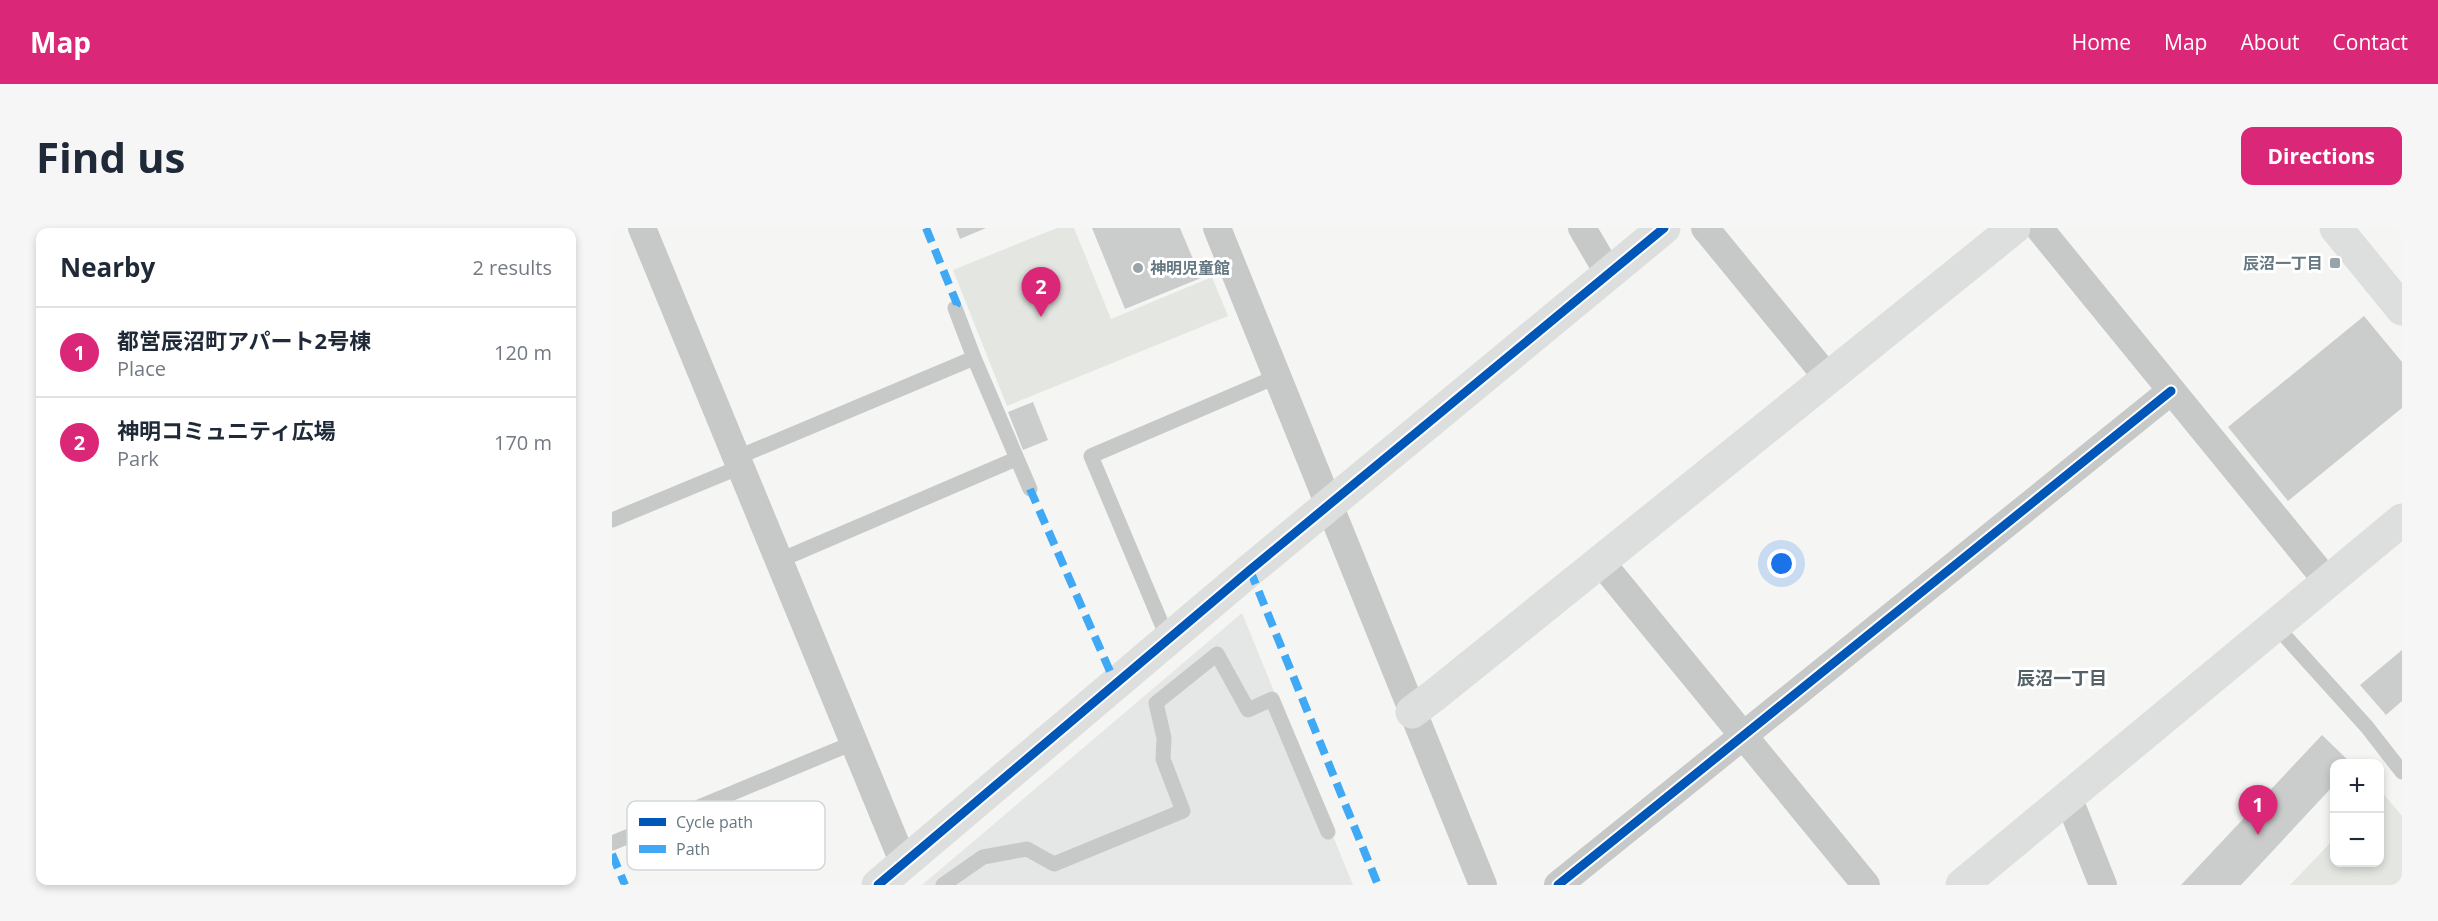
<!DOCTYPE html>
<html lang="en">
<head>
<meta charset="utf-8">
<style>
	body { margin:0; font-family:"Open Sans","Noto Sans JP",sans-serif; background:#f6f6f7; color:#1f2937 }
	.controls { position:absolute; right:18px; bottom:18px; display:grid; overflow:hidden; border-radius:12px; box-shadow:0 3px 9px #0003 }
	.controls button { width:54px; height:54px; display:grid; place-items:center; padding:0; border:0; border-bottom:2px solid #e0e1e3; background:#fff; color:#1f2937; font:30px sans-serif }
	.you { position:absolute; left:1170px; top:336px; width:21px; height:21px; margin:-15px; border:4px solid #fff; border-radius:50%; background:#1a73e8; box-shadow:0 0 0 9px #1a73e833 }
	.badge { display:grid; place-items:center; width:39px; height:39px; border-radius:50%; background:#db2777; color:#fff; font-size:20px; font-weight:700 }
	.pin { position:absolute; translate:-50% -50px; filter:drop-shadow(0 2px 3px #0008) }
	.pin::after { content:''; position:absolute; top:32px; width:21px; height:18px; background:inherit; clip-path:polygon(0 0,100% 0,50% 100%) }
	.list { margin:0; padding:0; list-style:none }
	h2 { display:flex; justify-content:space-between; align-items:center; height:78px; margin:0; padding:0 24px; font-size:26px }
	h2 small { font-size:20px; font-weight:400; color:#747a83 }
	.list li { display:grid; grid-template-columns:39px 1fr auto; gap:18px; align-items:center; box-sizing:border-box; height:90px; padding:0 24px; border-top:2px solid #e0e1e3 }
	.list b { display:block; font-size:22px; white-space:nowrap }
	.list p { margin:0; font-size:20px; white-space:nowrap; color:#747a83 }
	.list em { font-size:20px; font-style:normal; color:#747a83 }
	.map { position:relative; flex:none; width:1790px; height:657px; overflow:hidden; border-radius:12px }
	header { display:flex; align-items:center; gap:36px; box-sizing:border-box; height:84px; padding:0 30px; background:#db2777; color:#fff }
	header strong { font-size:28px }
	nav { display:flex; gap:33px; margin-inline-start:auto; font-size:21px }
	.intro { display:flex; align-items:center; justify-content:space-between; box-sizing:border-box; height:144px; padding:0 36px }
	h1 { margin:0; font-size:42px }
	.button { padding:15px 27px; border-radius:12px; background:#db2777; color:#fff; font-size:21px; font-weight:700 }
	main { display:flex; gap:36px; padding:0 36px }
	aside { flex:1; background:#fff; border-radius:12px; box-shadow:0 3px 9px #0003 }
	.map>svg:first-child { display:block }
</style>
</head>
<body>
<header>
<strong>Map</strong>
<nav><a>Home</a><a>Map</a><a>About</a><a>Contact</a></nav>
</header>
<div class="intro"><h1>Find us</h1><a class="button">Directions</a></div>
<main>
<aside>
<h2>Nearby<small>2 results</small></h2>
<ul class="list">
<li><span class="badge">1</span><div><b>都営辰沼町アパート2号棟</b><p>Place</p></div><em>120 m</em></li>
<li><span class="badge">2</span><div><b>神明コミュニティ広場</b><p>Park</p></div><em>170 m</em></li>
</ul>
</aside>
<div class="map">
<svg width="1790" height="657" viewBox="0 0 1790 657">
	<rect width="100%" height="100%" fill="#f5f5f4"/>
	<path fill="#e5e6e6" d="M630,385L741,657H310Z"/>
	<path fill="#e4e6e1" d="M445,0H462L499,91L600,49L616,88L395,178L341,42Z
		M1769,563L1790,588V657H1678L1722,611V634H1768Z"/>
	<path fill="#cbcdcd" d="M344,0H374L348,11Z
		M480,0H568L589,50L513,81Z
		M1752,88L1790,134V180L1676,273L1616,199Z
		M421,174L436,212L411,222L396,184Z
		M1790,422V473L1774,487L1748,457Z
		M1710,507L1740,536H1722V557L1629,657H1569Z"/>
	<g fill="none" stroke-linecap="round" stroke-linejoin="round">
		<path stroke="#c7c9c9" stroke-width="15" d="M343,80L362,130L418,261
			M124,230L362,130
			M0,292L128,239
			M166,333L404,231
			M1663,397L1755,499L1790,544
			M556,411L479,228L664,149
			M0,615L241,515
			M331,657L371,629L415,621L442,636L571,583L551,531L552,510L544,475L605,426L636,482L660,471L716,604"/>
		<path stroke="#c7c9c9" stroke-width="28" d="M30,0L292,636
			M605,0L871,657
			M970,0L997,46
			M1093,0L1216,150
			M1427,0L1715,353
			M988,333L1254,657
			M1456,569L1491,657
			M946,657L1559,163"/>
		<path stroke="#dddede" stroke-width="33" d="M1724,0L1790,81
			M800,484L824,466L1402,0
			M266,657L638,342L1052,0
			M1350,657L1790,292"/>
		<path stroke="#3fa9f5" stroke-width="8" stroke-dasharray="15 8" stroke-linecap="butt" d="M314,0L345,76L343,80
			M418,261L504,457
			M638,342L766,657
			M0,626L13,657"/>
		<defs>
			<path id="cycleway" d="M266,657L638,342L1052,0
				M946,657L1559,163"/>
		</defs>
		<use href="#cycleway" stroke="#fff" stroke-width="13"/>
		<use href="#cycleway" stroke="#0057b8" stroke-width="9"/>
	</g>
	<g fill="#98a4aa" stroke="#fff" stroke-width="2">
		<rect x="1717" y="29" width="12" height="12" rx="3"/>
		<circle cx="526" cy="40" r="6"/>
	</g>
	<g text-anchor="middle" stroke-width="6" stroke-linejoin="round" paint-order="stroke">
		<g font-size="16" font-weight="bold" fill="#667982" stroke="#fff" text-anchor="end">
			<text x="1711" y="41">辰沼一丁目</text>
			<text x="538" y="46" text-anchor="start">神明児童館</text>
		</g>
		<g font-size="18" font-weight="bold" fill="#546167" stroke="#fff">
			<text x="1450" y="457">辰沼一丁目</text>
		</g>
	</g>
	<rect x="15" y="573" width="198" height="69" rx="9" fill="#fff" stroke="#d1d7da" stroke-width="1.5"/>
	<rect x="27" y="590" width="27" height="8" fill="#0057b8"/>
	<rect x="27" y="617" width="27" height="8" fill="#3fa9f5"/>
	<g font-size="16" fill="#667982">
		<text x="64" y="600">Cycle path</text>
		<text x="64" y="627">Path</text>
	</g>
</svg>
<div class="controls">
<button>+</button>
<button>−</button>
</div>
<div class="you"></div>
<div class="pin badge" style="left:1646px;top:607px">1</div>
<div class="pin badge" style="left:429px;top:89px">2</div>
</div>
</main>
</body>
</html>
